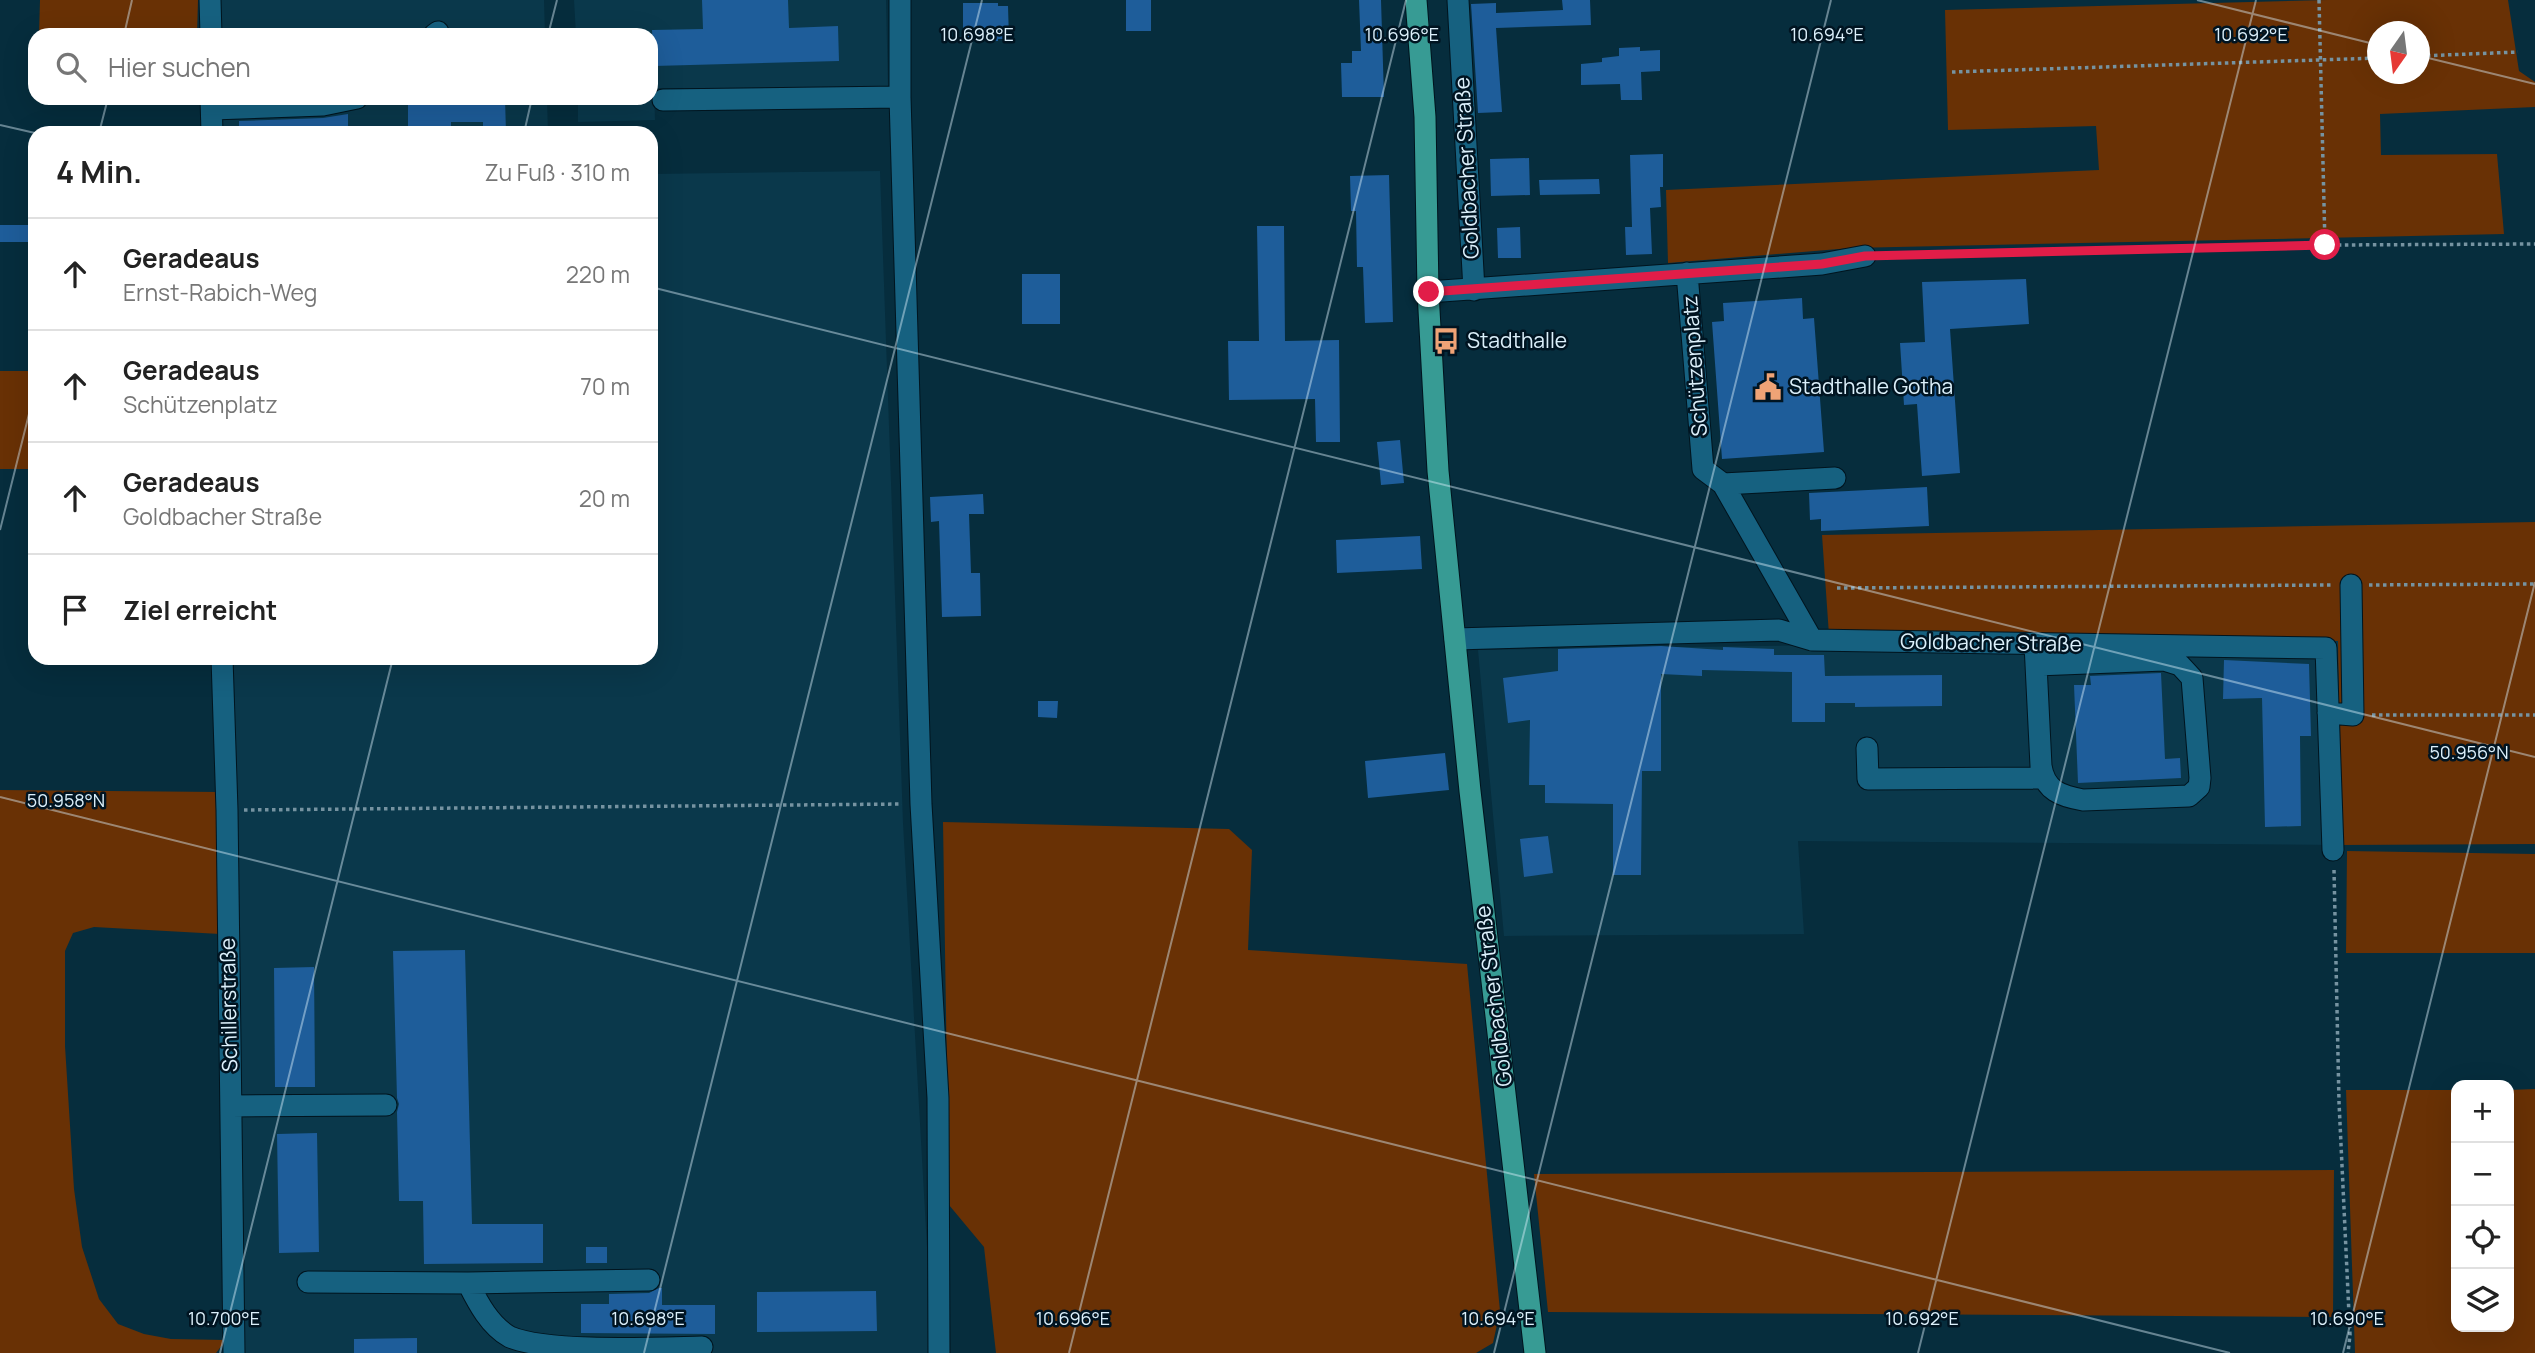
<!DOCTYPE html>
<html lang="de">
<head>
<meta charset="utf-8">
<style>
	body { margin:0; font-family:Manrope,sans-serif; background:#f6f6f6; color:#222 }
	.controls { position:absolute; right:21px; bottom:21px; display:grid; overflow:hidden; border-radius:14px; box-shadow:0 7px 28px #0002 }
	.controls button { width:63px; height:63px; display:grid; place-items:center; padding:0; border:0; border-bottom:2px solid #e0e0e0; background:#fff; color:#222; font:35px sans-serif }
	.compass { position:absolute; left:2367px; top:21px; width:63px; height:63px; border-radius:50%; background:#fff; box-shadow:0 7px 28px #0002; rotate:194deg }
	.stop { position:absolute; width:21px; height:21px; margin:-16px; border:5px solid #e11d48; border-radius:50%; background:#fff }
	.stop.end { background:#e11d48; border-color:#fff; box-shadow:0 2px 7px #0008 }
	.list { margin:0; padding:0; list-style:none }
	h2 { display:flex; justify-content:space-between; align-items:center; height:91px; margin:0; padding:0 28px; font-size:30px }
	h2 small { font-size:23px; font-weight:400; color:#767676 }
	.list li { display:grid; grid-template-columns:46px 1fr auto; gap:21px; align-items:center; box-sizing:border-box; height:112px; padding:0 28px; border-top:2px solid #e0e0e0 }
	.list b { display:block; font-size:26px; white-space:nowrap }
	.list p { margin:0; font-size:23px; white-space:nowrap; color:#767676 }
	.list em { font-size:23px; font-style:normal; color:#767676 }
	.icon { flex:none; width:38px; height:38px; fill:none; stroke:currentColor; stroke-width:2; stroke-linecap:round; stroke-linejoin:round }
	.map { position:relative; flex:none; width:2535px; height:1353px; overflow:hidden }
	.search { position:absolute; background:#fff; box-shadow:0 7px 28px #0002; left:28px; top:28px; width:630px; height:77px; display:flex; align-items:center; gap:18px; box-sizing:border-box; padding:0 24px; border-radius:21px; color:#767676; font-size:26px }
	.panel { position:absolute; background:#fff; box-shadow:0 7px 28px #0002; left:28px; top:126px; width:630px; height:539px; border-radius:21px }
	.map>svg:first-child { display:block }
</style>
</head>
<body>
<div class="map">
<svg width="2535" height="1353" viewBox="0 0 2535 1353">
	<rect width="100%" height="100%" fill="#062d3d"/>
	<path fill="#0a384b" d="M218,0H544L545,35H219Z
		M574,0H886L888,88H654L655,120L578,122V98H651V35H576Z
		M220,98H547L548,133H220Z
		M880,171L903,823L933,1353H242L237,791L233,658H651V174Z
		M1829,635L2339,641L2341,845L1798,841L1804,934L1504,936L1478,650L1829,645Z"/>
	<path fill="#693105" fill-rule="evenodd" d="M40,0H198L197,35H39Z
		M2327,0H2508L2519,71L2535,82V107L2380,114L2381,155L2497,154L2504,234L1851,248L1668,263L1666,190L2099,170L2096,126L1948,130L1945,10ZM2378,32H2420V74H2378Z
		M0,371H35V469H0Z
		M2535,522V844L2341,845L2338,641L1829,635L1822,535Z
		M0,790L219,792L220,934L94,927L73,933L65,951V1046L74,1189L82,1247L99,1299L118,1324L144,1334L171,1339L226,1340L216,1353H0Z
		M943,822L1229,829L1252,850L1248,950L1467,964L1500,1311L1493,1343L1476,1353H996L984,1247L949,1205Z
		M2347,851L2535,854V953H2346Z
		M2535,1089V1353H2355L2346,1090H2456V1327H2509V1090Z
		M2334,1170L2333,1317L1548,1312L1534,1174Z"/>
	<path fill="#1e5d9a" d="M702,0H788L789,28L838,26L839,61L654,66L652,30L703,29Z
		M1126,0H1151V31H1126Z
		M1359,0H1381L1384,97H1342L1341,63H1352V51H1361Z
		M1562,0H1590L1591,25L1496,28L1502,112L1478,113L1471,4L1496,3V13L1563,10Z
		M963,3H998V6H1008L1009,39H998V41H963Z
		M1640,47V51L1660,50V71L1641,72L1642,100H1621L1620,84L1581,85V64L1602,62V58L1619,56V48Z
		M408,98H505L506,133H483V122H451V133H408Z
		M348,114V133H239V121L323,118Z
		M1663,154V187H1660L1661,207L1650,208L1652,254L1626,255L1625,227H1632L1630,155Z
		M1529,158L1530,195L1491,196L1490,159Z
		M1389,175L1393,322L1365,323L1363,267H1357L1356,211H1351L1350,176Z
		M1599,179L1600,194L1540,195L1539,180Z
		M0,225H28L29,242H0Z
		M1257,226H1284L1285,341L1339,340L1340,442H1316L1315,399L1229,400L1228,341H1259Z
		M1520,227L1521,258H1498L1497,228Z
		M1022,274H1060V324H1022Z
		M2026,279L2029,324L1950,329L1960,473L1922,476L1917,404L1904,405L1900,343L1925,342L1922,282Z
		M1802,298L1803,319L1814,318L1824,452L1722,459L1712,322L1724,321L1723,303Z
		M1400,440L1404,483L1381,485L1377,442Z
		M1927,487L1929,526L1821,531V519L1810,520L1809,493Z
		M983,494L984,514H969L971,573H980L981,616L942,617L939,521L931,522L930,497Z
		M1420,536L1422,569L1337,573L1336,540Z
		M1661,646L1723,650V647L1774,649V655H1824L1825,676L1942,675V706L1855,707V703H1825V722H1792V672L1702,670V676L1661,674V771H1642L1641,875H1613V804L1545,803V785H1529L1530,720L1508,723L1503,678L1558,671V649Z
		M2224,660L2309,664L2311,736H2300L2301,826L2265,827L2262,698L2223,699Z
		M2161,673L2165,759L2180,758L2181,778L2078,783L2074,685H2091L2090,676Z
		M1038,701H1058L1057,718L1038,717Z
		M1445,753L1449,790L1368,798L1365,761Z
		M1548,836L1553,873L1524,877L1520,839Z
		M465,950L472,1224H543V1263L424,1264L423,1201H399L397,1112L399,1104L397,1098L393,951Z
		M314,967L315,1087H275L274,968Z
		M317,1133L319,1252L279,1253L277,1134Z
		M586,1247H607V1263H586Z
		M659,1288H662V1305H715V1334L581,1333V1304H609V1294L649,1293Z
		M876,1291L877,1331L757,1332V1292Z
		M417,1338V1353H354V1339Z"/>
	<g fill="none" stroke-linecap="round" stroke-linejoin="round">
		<defs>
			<path id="minor" d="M210,0L211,35
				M900,0V97L921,804L938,1098L939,1353
				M1458,0L1474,290
				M434,35L438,32
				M211,98L212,133
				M663,100L900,97
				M212,109L323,105L357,98
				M1687,273L1703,469L1723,484L1812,640
				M1428,292L1822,264L1865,256
				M1723,484L1835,478
				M1455,639L1779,630L1812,640L2326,648L2333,850
				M2035,644L2041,766C2045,791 2061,796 2083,800L2189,796L2199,787L2200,778L2192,678L2180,665L2164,660L2036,665
				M222,658L227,810L234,1353
				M2328,713L2353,715L2351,585
				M1867,748L1868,779L2043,778
				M231,1106L386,1105
				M308,1282L468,1283L649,1280
				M468,1283C478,1303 490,1326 510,1337C548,1353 655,1348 702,1347"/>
			<path id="major" d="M1416,0L1425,117L1428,292L1438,471L1470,791L1535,1353"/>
		</defs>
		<use href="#minor" stroke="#01141e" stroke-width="23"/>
		<use href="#major" stroke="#01141e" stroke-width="23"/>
		<path stroke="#7693a1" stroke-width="3.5" stroke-dasharray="3.5 3.5" stroke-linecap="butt" d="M2319,0L2325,245
			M2420,56L2518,52
			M1952,72L2378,58
			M1883,256L2335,245L2535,244
			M2369,585L2535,584
			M1837,588L2333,585
			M2372,715H2535
			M244,810L902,804
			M2334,870L2339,1102L2350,1335L2348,1353"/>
		<use href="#minor" stroke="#166180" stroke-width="21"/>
		<use href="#major" stroke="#379b94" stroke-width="21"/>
	</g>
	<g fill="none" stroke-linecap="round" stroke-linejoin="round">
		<path stroke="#e11d48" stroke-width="9" d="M1429,292L1822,264L1865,256L2325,245"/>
	</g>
	<path fill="none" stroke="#dcf0fb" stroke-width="2" stroke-opacity="0.45" d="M2197,0L2378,45M124,35L132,0M548,35L557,0M2420,56L2535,84M0,125L35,133M99,133L108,98M524,133L532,98M651,287L2535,757M0,530L35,390M0,797L2230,1353M220,1353L393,658M644,1353L982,0M1069,1353L1406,0M1494,1353L1831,0M1918,1353L2256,0M2343,1353L2535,582"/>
	<defs>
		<symbol id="bus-bare" viewBox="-9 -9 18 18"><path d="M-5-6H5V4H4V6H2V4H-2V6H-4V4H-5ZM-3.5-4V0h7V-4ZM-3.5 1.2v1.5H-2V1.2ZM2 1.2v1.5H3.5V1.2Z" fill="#efa376" stroke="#001421" stroke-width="2.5" paint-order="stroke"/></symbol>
		<symbol id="civic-bare" viewBox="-9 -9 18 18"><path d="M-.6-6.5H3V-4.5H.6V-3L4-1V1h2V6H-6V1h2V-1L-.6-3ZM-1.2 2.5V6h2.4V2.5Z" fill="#efa376" stroke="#001421" stroke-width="2.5" paint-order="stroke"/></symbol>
	</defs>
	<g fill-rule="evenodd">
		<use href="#bus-bare" x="1427" y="322" width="38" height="38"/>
		<use href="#civic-bare" x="1749" y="368" width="38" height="38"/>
	</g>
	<g text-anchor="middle" stroke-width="5" stroke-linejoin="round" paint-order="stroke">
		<g font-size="21" fill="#dcf0fb" stroke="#001421">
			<text transform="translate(1467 168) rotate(-93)" y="7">Goldbacher Straße</text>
			<text transform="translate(1695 366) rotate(-94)" y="7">Schützenplatz</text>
			<text transform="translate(1991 643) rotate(1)" y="7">Goldbacher Straße</text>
			<text transform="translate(1494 996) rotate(-97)" y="7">Goldbacher Straße</text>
			<text transform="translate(229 1005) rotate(-91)" y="7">Schillerstraße</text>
		</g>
		<g font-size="21" fill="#dcf0fb" stroke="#001421" text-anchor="start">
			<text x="1467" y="348">Stadthalle</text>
			<text x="1789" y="394">Stadthalle Gotha</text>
		</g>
	</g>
	<g font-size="18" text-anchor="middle" fill="#dcf0fb" stroke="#001421" stroke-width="5" stroke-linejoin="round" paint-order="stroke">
		<text x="977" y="41">10.698°E</text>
		<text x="1402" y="41">10.696°E</text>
		<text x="1827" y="41">10.694°E</text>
		<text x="2251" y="41">10.692°E</text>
		<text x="2469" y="759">50.956°N</text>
		<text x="66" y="807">50.958°N</text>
		<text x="224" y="1325">10.700°E</text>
		<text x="648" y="1325">10.698°E</text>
		<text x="1073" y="1325">10.696°E</text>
		<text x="1498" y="1325">10.694°E</text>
		<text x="1922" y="1325">10.692°E</text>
		<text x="2347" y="1325">10.690°E</text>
	</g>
</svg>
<div class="controls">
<button>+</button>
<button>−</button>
<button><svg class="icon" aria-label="locate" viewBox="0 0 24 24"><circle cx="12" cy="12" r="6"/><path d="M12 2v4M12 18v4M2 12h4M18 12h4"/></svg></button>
<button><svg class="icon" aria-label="layers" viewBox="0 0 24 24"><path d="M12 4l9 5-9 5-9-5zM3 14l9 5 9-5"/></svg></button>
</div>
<svg class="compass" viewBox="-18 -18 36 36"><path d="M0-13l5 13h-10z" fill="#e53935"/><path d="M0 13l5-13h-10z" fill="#767676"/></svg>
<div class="stop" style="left:2325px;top:245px"></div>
<div class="stop end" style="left:1429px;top:292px"></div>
<div class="search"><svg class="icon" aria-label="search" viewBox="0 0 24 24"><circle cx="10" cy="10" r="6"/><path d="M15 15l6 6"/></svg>Hier suchen</div>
<section class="panel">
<h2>4 Min.<small>Zu Fuß · 310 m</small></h2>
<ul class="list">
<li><svg class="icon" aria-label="ahead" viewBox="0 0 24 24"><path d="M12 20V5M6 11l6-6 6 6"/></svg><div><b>Geradeaus</b><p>Ernst-Rabich-Weg</p></div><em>220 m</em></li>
<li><svg class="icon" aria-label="ahead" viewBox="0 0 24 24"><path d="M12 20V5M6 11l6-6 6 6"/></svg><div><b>Geradeaus</b><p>Schützenplatz</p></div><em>70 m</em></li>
<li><svg class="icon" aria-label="ahead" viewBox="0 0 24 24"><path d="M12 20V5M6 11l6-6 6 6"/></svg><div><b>Geradeaus</b><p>Goldbacher Straße</p></div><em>20 m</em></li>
<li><svg class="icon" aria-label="arrive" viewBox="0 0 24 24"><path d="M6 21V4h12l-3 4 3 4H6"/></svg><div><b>Ziel erreicht</b></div></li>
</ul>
</section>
</div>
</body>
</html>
